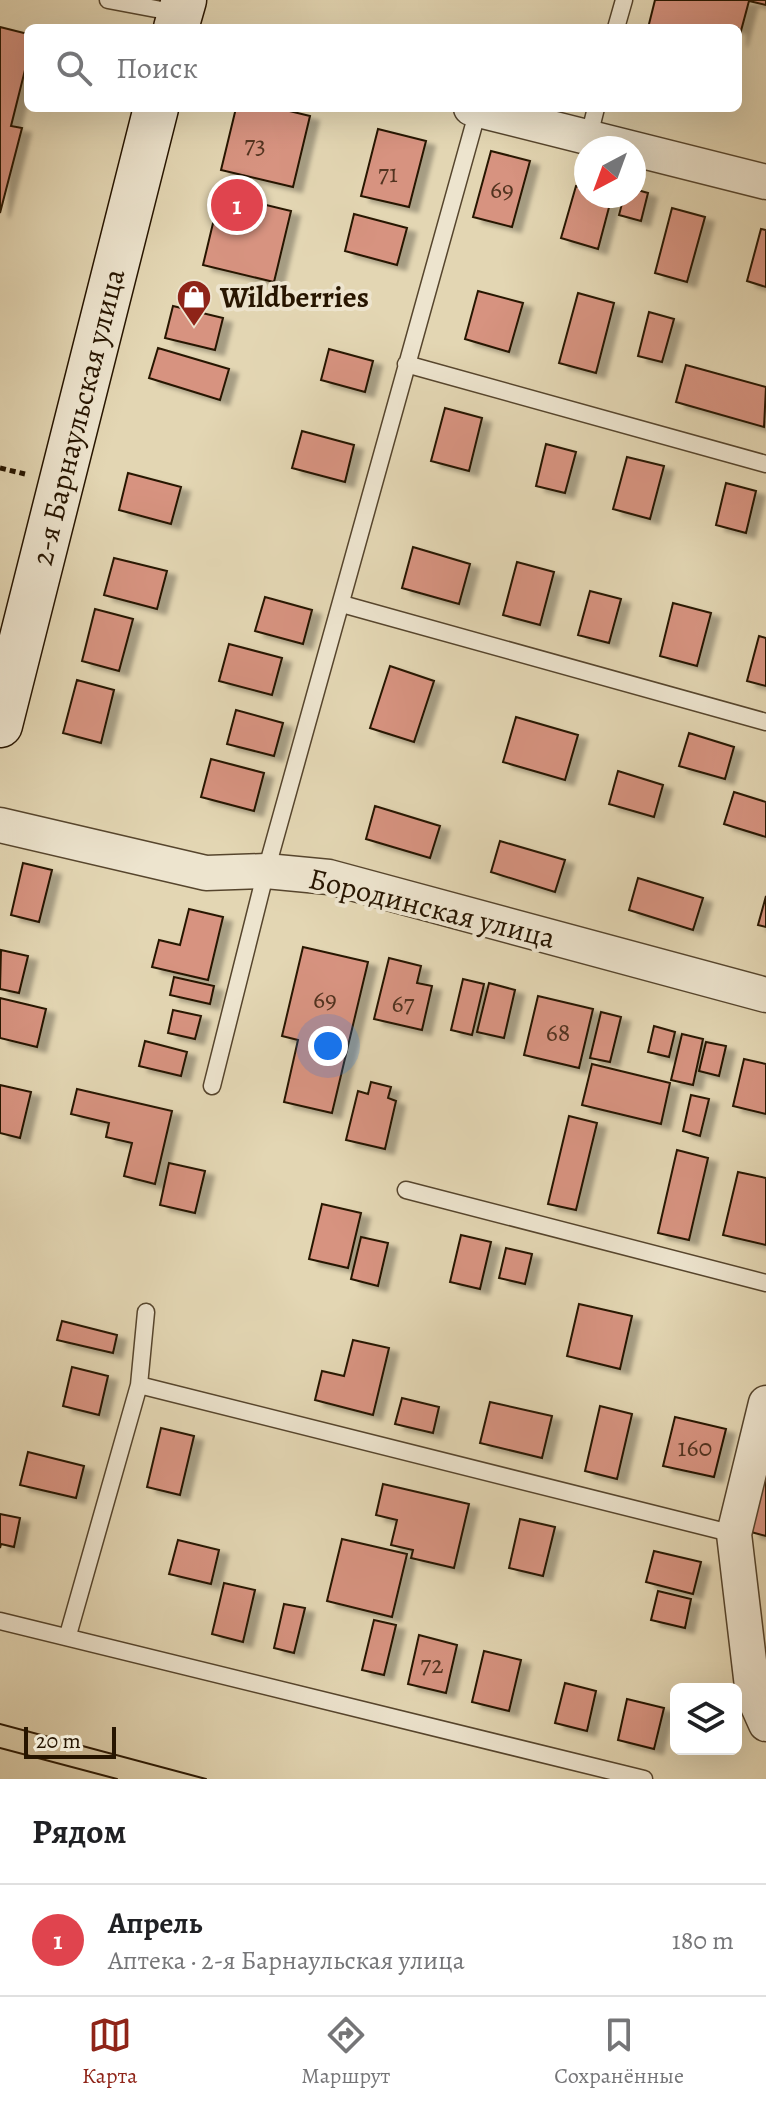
<!DOCTYPE html>
<html lang="ru">
<head>
<meta charset="utf-8">
<style>
	body { margin:0; font-family:Alegreya,serif; background:#f2f2f2; color:#202124 }
	.controls { position:absolute; right:24px; bottom:24px; display:grid; overflow:hidden; border-radius:12px; box-shadow:0 8px 32px #0002 }
	.controls button { width:72px; height:72px; display:grid; place-items:center; padding:0; border:0; border-bottom:2px solid #e0e0e0; background:#fff; color:#202124; font:40px sans-serif }
	.compass { position:absolute; left:574px; top:136px; width:72px; height:72px; border-radius:50%; background:#fff; box-shadow:0 8px 32px #0002; rotate:221deg }
	.scale { position:absolute; left:24px; bottom:20px; width:92px; box-sizing:border-box; padding-left:8px; border:4px solid #271500; border-top:0; font-size:22px; line-height:28px; white-space:nowrap; color:#271500; -webkit-text-stroke:6px #ede4ce; paint-order:stroke }
	.you { position:absolute; left:328px; top:1046px; width:28px; height:28px; margin:-20px; border:6px solid #fff; border-radius:50%; background:#1a73e8; box-shadow:0 0 0 12px #1a73e833 }
	.badge { display:grid; place-items:center; width:52px; height:52px; border-radius:50%; background:#8f2418; color:#fff; font-size:26px; font-weight:700 }
	.pin { position:absolute; translate:-50% -50%; border:4px solid #fff; box-shadow:0 2px 8px #0006 }
	.list { margin:0; padding:0; list-style:none }
	h2 { display:flex; justify-content:space-between; align-items:center; height:104px; margin:0; padding:0 32px; font-size:34px }
	h2 small { font-size:26px; font-weight:400; color:#757577 }
	.list li { display:grid; grid-template-columns:52px 1fr auto; gap:24px; align-items:center; box-sizing:border-box; height:112px; padding:0 32px; border-top:2px solid #e0e0e0 }
	.list b { display:block; font-size:30px; white-space:nowrap }
	.list p { margin:0; font-size:26px; white-space:nowrap; color:#757577 }
	.list em { font-size:26px; font-style:normal; color:#757577 }
	.icon { flex:none; width:44px; height:44px; fill:none; stroke:currentColor; stroke-width:2; stroke-linecap:round; stroke-linejoin:round }
	.map { position:relative; flex:none; width:766px; height:1779px; overflow:hidden }
	.search { position:absolute; background:#fff; box-shadow:0 8px 32px #0002; left:24px; right:24px; top:24px; height:88px; display:flex; align-items:center; gap:20px; box-sizing:border-box; padding:0 28px; border-radius:12px; color:#757577; font-size:30px }
	.sheet { height:216px; background:#fff }
	nav { display:flex; justify-content:space-around; align-items:center; box-sizing:border-box; height:112px; border-top:2px solid #e0e0e0; background:#fff; font-size:22px; color:#757577 }
	nav a { display:grid; justify-items:center; gap:4px }
	nav .on { color:#8f2418 }
	.map>svg:first-child { display:block }
</style>
</head>
<body>
<div class="map">
<svg width="766" height="1779" viewBox="0 0 766 1779">
	<defs>
		<filter id="shadow"><feDropShadow dx="9" dy="5" stdDeviation="2" flood-color="#0004"/></filter>
	</defs>
	<rect width="100%" height="100%" fill="#e3d6b3"/>
	<filter id="stains"><feTurbulence type="fractalNoise" baseFrequency=".0025" numOctaves="4"/><feColorMatrix values="0 0 0 0 .2 0 0 0 0 .09 0 0 0 0 .02 0 0 0 .5 -.17"/></filter>
	<radialGradient id="worn" r=".72"><stop offset=".6" stop-color="#630" stop-opacity="0"/><stop offset="1" stop-color="#630" stop-opacity=".3"/></radialGradient>
	<path fill="#d79380" stroke="#271500" stroke-width="2" filter="url(#shadow)" d="M655,0H766V5L749,1L738,42V28H648Z
		M0,27L28,34V58L11,126L22,128L0,213Z
		M236,108H277L310,116L293,187L221,170Z
		M378,129L426,141L409,207L361,196Z
		M491,151L530,161L512,227L473,217Z
		M576,186L586,189V196H612L598,249L561,238Z
		M634,189L648,193L641,221L619,215L624,196H634Z
		M220,194L291,211L274,282L203,265Z
		M672,208L705,217L687,282L655,273Z
		M354,214L407,228L397,265L345,251Z
		M761,229L766,230V287L747,281Z
		M478,291L523,303L509,352L465,339Z
		M578,293L614,303L596,373L559,363Z
		M173,306L223,318L215,350L165,338Z
		M649,312L674,319L662,362L638,356Z
		M158,348L229,369L220,400L149,378Z
		M329,349L373,361L365,392L321,380Z
		M686,365L766,387L764,427L676,402Z
		M445,408L482,418L469,471L431,461Z
		M302,431L354,445L345,482L292,468Z
		M546,444L576,452L565,493L536,486Z
		M627,457L664,466L650,519L613,509Z
		M128,473L181,487L171,524L119,510Z
		M726,483L756,491L746,533L716,525Z
		M413,547L470,564L459,604L402,588Z
		M114,558L167,571L157,609L104,595Z
		M517,562L554,572L540,625L503,615Z
		M590,591L621,599L609,643L578,635Z
		M265,597L312,610L303,644L255,631Z
		M673,603L711,613L697,666L660,656Z
		M95,609L133,619L119,671L82,661Z
		M759,636L766,638V686L747,681Z
		M229,644L282,658L272,695L219,681Z
		M390,666L434,681L414,742L370,728Z
		M77,680L114,690L101,743L63,733Z
		M236,710L283,723L274,756L227,744Z
		M516,717L578,735L565,780L503,762Z
		M689,733L734,747L725,779L679,766Z
		M211,759L264,773L254,811L201,797Z
		M618,771L663,785L654,817L609,804Z
		M734,792L766,802V837L724,824Z
		M375,806L440,826L430,858L366,839Z
		M500,841L565,860L555,892L491,872Z
		M23,863L52,870L39,922L11,915Z
		M638,878L703,898L693,930L629,910Z
		M766,896V927L758,925Z
		M189,909L223,917L208,980L152,967L159,940L180,945Z
		M303,947L368,962L332,1113L284,1102L298,1040L282,1036Z
		M1,950L28,956L19,993L0,989Z
		M389,958L421,966L417,983L432,986L422,1030L374,1019Z
		M174,977L214,986L210,1004L170,995Z
		M463,979L484,984L472,1035L451,1030Z
		M489,983L515,990L504,1038L477,1032Z
		M538,996L593,1009L579,1068L524,1055Z
		M0,998L46,1009L37,1047L0,1038Z
		M173,1010L201,1016L195,1039L168,1033Z
		M601,1012L621,1017L610,1062L590,1058Z
		M654,1026L675,1032L669,1057L648,1052Z
		M682,1034L703,1039L693,1085L671,1080Z
		M145,1041L187,1052L181,1076L139,1066Z
		M706,1042L726,1046L719,1076L699,1071Z
		M744,1059L766,1064V1114L733,1106Z
		M592,1064L670,1083L661,1124L582,1105Z
		M371,1082L391,1087L388,1098L396,1101L385,1149L346,1140L358,1091L368,1094Z
		M0,1085L31,1092L20,1138L0,1133Z
		M77,1089L172,1111L155,1184L124,1176L132,1143L106,1137L109,1123L71,1114Z
		M691,1095L709,1099L700,1136L683,1131Z
		M569,1116L597,1123L576,1210L548,1204Z
		M677,1150L708,1158L689,1240L658,1233Z
		M169,1163L205,1171L195,1213L160,1205Z
		M738,1172L766,1178V1245L723,1235Z
		M322,1204L361,1213L348,1268L309,1259Z
		M461,1235L491,1242L480,1289L450,1282Z
		M361,1237L388,1243L378,1286L351,1279Z
		M506,1248L532,1254L525,1284L499,1278Z
		M579,1304L632,1316L620,1369L567,1356Z
		M62,1321L117,1335L113,1353L57,1340Z
		M353,1340L389,1348L373,1415L315,1400L322,1371L344,1376Z
		M72,1367L108,1376L99,1415L63,1406Z
		M402,1398L439,1407L433,1433L395,1424Z
		M490,1402L552,1416L542,1458L480,1443Z
		M600,1406L632,1414L617,1479L585,1471Z
		M675,1417L726,1429L714,1477L663,1466Z
		M161,1428L194,1436L180,1495L147,1487Z
		M28,1452L84,1466L76,1498L20,1485Z
		M766,1464V1536L751,1532Z
		M383,1484L469,1504L454,1568L411,1558L413,1550L391,1545L397,1520L376,1515Z
		M0,1514L20,1518L14,1547L1,1544L0,1548Z
		M520,1519L555,1527L543,1576L509,1568Z
		M342,1539L407,1554L392,1617L327,1601Z
		M178,1540L219,1550L211,1584L169,1574Z
		M654,1551L701,1562L693,1594L646,1582Z
		M224,1583L255,1590L243,1642L212,1634Z
		M658,1591L691,1599L685,1628L651,1620Z
		M284,1604L305,1608L294,1653L274,1648Z
		M374,1620L396,1625L384,1675L362,1670Z
		M419,1635L457,1645L446,1693L408,1684Z
		M484,1651L521,1660L509,1711L472,1702Z
		M565,1683L596,1691L587,1731L555,1723Z
		M627,1699L664,1708L654,1749L618,1740Z"/>
	<g fill="none" stroke-linecap="round" stroke-linejoin="round">
		<defs>
			<path id="lane" d="M108,0L177,13
				M616,28L624,0
				M589,136L596,108
				M406,364L766,464
				M342,604L766,722
				M212,1086L266,871L478,110
				M406,1190L766,1283
				M139,1385L734,1534
				M0,1621L644,1779
				M68,1635L139,1385L146,1312"/>
			<path id="street" d="M471,108L766,182
				M0,825L206,873L266,871L329,877L766,995
				M766,1403L734,1534L753,1695L766,1724"/>
			<path id="secondary" d="M176,28L184,0
				M0,725L156,108"/>
		</defs>
		<use href="#lane" stroke="#56452d" stroke-width="19"/>
		<use href="#street" stroke="#56452d" stroke-width="37"/>
		<use href="#secondary" stroke="#271500" stroke-width="47"/>
		<path stroke="#271500" stroke-width="5" stroke-dasharray="6 4" stroke-linecap="butt" d="M0,468L25,474"/>
		<use href="#lane" stroke="#ede4ce" stroke-width="16"/>
		<use href="#street" stroke="#ede4ce" stroke-width="34"/>
		<use href="#secondary" stroke="#ede4ce" stroke-width="44"/>
		<path stroke="#271500" stroke-width="2" d="M0,1724L206,1779
			M0,1748L117,1779"/>
	</g>
	<defs>
		<symbol id="shop-pin" viewBox="-11 -11 22 30"><path d="M0 17L-7.5 6A9.5 9.5 0 1 1 7.5 6Z" fill="#8f2418" stroke="#ede4ce"/><path d="M-5-2.5h2.3a2.7 3.5 0 0 1 5.4 0H5L5.5 6h-11ZM-1.5-2.5h3a1.5 2.3 0 0 0-3 0Z" fill="#fff"/></symbol>
	</defs>
	<g fill-rule="evenodd">
		<use href="#shop-pin" x="174" y="277" width="40" height="54"/>
	</g>
	<g text-anchor="middle" stroke-width="8" stroke-linejoin="round" paint-order="stroke">
		<g font-size="26" fill="#533420">
			<text x="255" y="153">73</text>
			<text x="388" y="182">71</text>
			<text x="502" y="198">69</text>
			<text x="325" y="1008">69</text>
			<text x="403" y="1012">67</text>
			<text x="558" y="1041">68</text>
			<text x="695" y="1456">160</text>
			<text x="432" y="1673">72</text>
		</g>
		<g font-size="30" font-weight="bold" fill="#271500" stroke="#ede4ce" text-anchor="start">
			<text x="220" y="307">Wildberries</text>
		</g>
		<g font-size="30" fill="#271500" stroke="#ede4ce">
			<text transform="translate(78 417) rotate(-76)" y="10">2-я Барнаульская улица</text>
			<text transform="translate(432 908) rotate(14)" y="10">Бородинская улица</text>
		</g>
	</g>
	<rect width="100%" height="100%" filter="url(#stains)"/>
	<rect width="100%" height="100%" fill="url(#worn)"/>
</svg>
<div class="controls">
<button><svg class="icon" aria-label="layers" viewBox="0 0 24 24"><path d="M12 4l9 5-9 5-9-5zM3 14l9 5 9-5"/></svg></button>
</div>
<svg class="compass" viewBox="-18 -18 36 36"><path d="M0-13l5 13h-10z" fill="#e53935"/><path d="M0 13l5-13h-10z" fill="#757577"/></svg>
<div class="scale">20 m</div>
<div class="you"></div>
<div class="pin badge" style="left:237px;top:205px;background:#e0444e">1</div>
<div class="search"><svg class="icon" aria-label="search" viewBox="0 0 24 24"><circle cx="10" cy="10" r="6"/><path d="M15 15l6 6"/></svg>Поиск</div>
</div>
<section class="sheet">
<h2>Рядом<small></small></h2>
<ul class="list">
<li><span class="badge" style="background:#e0444e">1</span><div><b>Апрель</b><p>Аптека · 2-я Барнаульская улица</p></div><em>180 m</em></li>
</ul>
</section>
<nav>
<a class="on"><svg class="icon" aria-label="map" viewBox="0 0 24 24"><path d="M3 6l6-2 6 2 6-2v14l-6 2-6-2-6 2zM9 4v14M15 6v14"/></svg>Карта</a>
<a><svg class="icon" aria-label="directions" viewBox="0 0 24 24"><path d="M12 3l9 9-9 9-9-9zM9 14v-3h6M13 9l2 2-2 2"/></svg>Маршрут</a>
<a><svg class="icon" aria-label="saved" viewBox="0 0 24 24"><path d="M7 4h10v16l-5-4-5 4z"/></svg>Сохранённые</a>
</nav>
</body>
</html>
